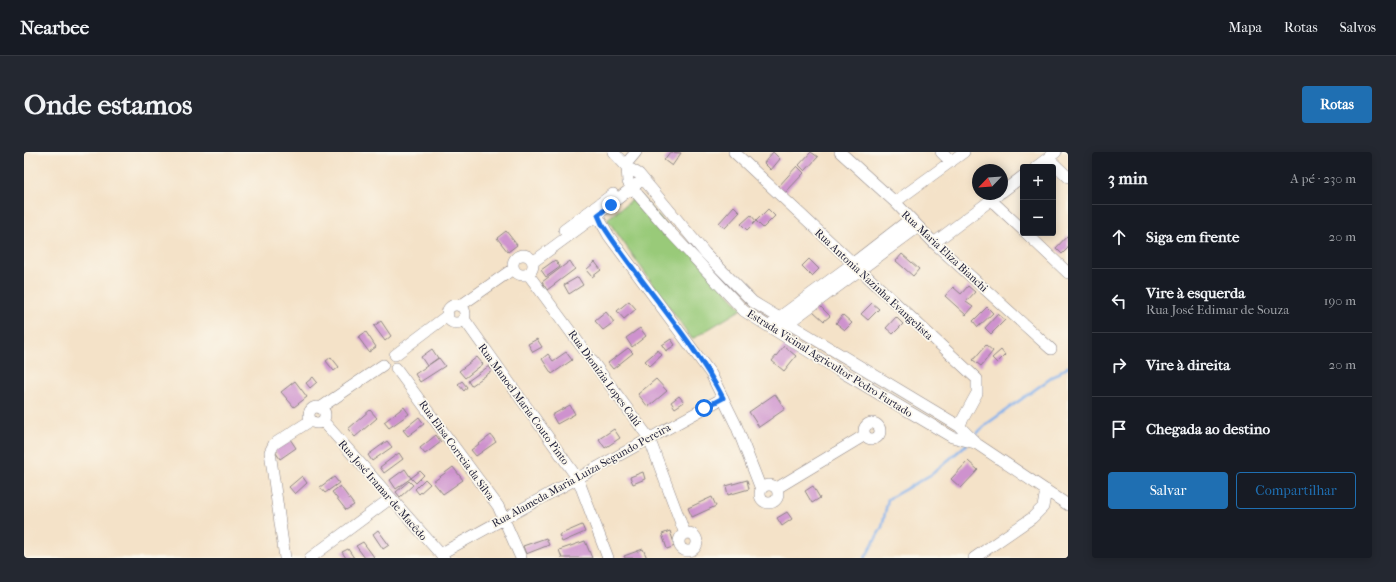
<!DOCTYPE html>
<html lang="pt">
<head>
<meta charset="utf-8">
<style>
	body { margin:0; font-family:"IM FELL French Canon",serif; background:#242831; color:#f1f3f6 }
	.controls { position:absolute; right:12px; top:12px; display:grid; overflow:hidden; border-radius:4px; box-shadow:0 2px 10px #0003 }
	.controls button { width:36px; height:36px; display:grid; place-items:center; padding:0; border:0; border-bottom:1px solid #363941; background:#171b24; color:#f1f3f6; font:20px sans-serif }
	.compass { position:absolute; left:948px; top:12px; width:36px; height:36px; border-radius:50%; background:#171b24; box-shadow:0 2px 10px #0003; rotate:245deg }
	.stop { position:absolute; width:12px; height:12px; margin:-9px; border:3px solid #1a73e8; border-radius:50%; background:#fff }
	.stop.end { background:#1a73e8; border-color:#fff; box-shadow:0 1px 4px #0008 }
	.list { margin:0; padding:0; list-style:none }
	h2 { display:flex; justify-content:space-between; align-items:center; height:52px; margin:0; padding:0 16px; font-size:17px }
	h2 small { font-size:13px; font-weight:400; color:#9ea1a6 }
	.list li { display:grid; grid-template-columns:26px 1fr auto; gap:12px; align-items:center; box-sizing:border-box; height:64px; padding:0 16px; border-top:1px solid #363941 }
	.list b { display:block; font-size:15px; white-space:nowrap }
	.list p { margin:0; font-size:13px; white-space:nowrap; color:#9ea1a6 }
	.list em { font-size:13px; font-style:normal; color:#9ea1a6 }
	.actions { display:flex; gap:8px; padding:12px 16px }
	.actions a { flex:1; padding:9px 0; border:1px solid #1f6fb2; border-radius:4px; text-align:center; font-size:14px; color:#1f6fb2 }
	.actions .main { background:#1f6fb2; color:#fff }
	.icon { flex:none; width:22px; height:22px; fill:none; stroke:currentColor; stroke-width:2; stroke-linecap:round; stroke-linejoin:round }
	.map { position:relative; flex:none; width:1044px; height:406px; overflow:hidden; border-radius:4px }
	header { display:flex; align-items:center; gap:24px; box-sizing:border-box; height:56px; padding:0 20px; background:#171b24; border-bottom:1px solid #363941 }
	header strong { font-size:19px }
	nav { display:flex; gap:22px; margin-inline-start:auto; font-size:14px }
	.intro { display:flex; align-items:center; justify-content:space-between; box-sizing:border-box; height:96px; padding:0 24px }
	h1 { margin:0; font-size:28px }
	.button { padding:10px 18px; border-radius:4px; background:#1f6fb2; color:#fff; font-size:14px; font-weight:700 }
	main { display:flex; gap:24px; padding:0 24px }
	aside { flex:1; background:#171b24; border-radius:4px; box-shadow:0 2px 10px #0003 }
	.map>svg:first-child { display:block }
</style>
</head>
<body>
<header>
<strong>Nearbee</strong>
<nav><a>Mapa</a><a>Rotas</a><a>Salvos</a></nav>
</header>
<div class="intro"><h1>Onde estamos</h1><a class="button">Rotas</a></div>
<main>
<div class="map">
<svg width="1044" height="406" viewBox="0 0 1044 406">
	<rect width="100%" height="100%" fill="#fbf7ec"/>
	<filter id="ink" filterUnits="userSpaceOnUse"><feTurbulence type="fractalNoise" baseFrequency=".025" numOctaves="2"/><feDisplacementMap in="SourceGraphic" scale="8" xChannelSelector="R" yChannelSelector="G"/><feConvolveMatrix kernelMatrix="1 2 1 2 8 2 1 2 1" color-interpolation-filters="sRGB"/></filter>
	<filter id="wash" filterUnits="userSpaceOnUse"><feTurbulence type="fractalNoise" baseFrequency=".012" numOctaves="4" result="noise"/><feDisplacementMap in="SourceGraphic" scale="16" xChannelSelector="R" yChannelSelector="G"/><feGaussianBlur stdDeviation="0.9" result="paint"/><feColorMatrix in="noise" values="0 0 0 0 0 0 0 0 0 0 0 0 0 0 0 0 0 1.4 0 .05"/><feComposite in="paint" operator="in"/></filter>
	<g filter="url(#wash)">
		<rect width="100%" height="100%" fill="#f4e2c8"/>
		<path fill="#99ca79" stroke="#5e765a" d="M615,43L718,157L668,187L583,67Z"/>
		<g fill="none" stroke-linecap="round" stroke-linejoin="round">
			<path stroke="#81b0ec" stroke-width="2.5" d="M950,284L964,271L1044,214
				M841,406L858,375L864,347L908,322L943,292"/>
		</g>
		<g id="blocks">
			<path fill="#ce92ce" d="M646,0L657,1L648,14L640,8Z
				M749,0L756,7L747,18L740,11Z
				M787,0L794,5L781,19L775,13Z
				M773,14L780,21L760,42L754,35Z
				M710,54L716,60L701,76L695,71Z
				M744,57L751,64L739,76L732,69L723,78L717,72L727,63L732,69Z
				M482,79L493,93L484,100L473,86Z
				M1044,83V96L1038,102L1032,96Z
				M878,102L895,117L889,124L872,109Z
				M785,107L795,117L788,124L778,114Z
				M531,108L536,115L522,125L517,118Z
				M546,109L551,117L523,138L518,130Z
				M571,110L577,118L568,125L562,118Z
				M554,125L559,133L545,142L540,133Z
				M944,134L951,140L942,150L949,155L942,163L921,144L929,135L937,142Z
				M605,149L612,157L600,167L593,159Z
				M848,151L855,157L844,168L837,162Z
				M795,153L806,164L800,169L789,159Z
				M963,155L969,161L954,175L949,169Z
				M582,160L590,170L579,178L571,169Z
				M974,162L981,168L967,182L961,176Z
				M819,163L828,171L821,178L812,171Z
				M872,165L879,172L869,182L862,176Z
				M357,169L367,184L361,189L350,174Z
				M616,176L622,184L608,195L602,186Z
				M342,180L352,195L345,200L334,185Z
				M513,187L518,195L509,200L504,192Z
				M647,187L651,193L642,199L638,193Z
				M962,193L969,199L957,214L949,208Z
				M760,194L772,204L760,219L748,209Z
				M604,196L609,201L589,217L584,211Z
				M408,197L414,206L403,214L397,205Z
				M634,198L638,203L626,214L621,209Z
				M977,198L981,203L973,211L968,206Z
				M542,200L548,208L528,222L518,207L524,202L529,209Z
				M307,205L315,215L310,219L302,209Z
				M453,205L459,212L441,226L435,219Z
				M415,206L421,214L396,230L391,222Z
				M465,214L468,219L447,234L444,229Z
				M289,225L293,230L286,236L282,231Z
				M632,227L643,239L624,255L614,242Z
				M271,229L283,245L270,255L257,240Z
				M438,229L443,235L440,239L434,232Z
				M751,242L761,257L735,275L725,260Z
				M655,244L660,250L651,256L647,250Z
				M546,253L551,262L533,272L528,263Z
				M380,255L385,262L365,276L360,270Z
				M346,258L353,266L331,285L324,277Z
				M395,265L400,272L384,284L379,278Z
				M590,277L596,286L581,296L575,287Z
				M412,283L417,290L401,302L396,296Z
				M467,283L472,290L452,304L447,298Z
				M266,287L272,296L256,307L250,298Z
				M363,289L368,295L348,309L344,303Z
				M375,301L379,307L360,321L356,315Z
				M944,309L954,318L937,336L927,327Z
				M429,315L439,328L419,342L409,330Z
				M381,317L387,326L372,337L366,328Z
				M396,319L400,323L392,331L387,326Z
				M619,320L621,327L609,332L606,325Z
				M278,324L283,331L271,342L265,335Z
				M310,325L315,331L301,341L296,335Z
				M401,327L406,332L395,342L391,337Z
				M723,328L725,337L704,343L702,334Z
				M385,329L389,333L376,345L372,340Z
				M316,334L330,353L322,358L308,340Z
				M789,334L796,346L788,351L781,339Z
				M688,345L692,354L668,365L664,356Z
				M763,360L768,367L758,374L753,366Z
				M558,373L561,380L538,390L535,383Z
				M354,378L365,393L359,397L349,382Z
				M646,379L651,394L643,397L638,382Z
				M522,386L525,393L502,402L499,394Z
				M561,389L568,406H538L535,398Z
				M339,390L350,405L348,406H341L332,394Z
				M324,397L330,406H322L318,400Z
				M619,397L623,406H601L600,404Z"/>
		</g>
	</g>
	<g filter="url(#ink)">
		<use href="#blocks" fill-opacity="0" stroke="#8b8282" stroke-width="1"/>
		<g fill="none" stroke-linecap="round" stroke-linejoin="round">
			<defs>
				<path id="minor" d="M589,0L603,15L615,22L681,101L729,150L935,274L953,292L1044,353
					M710,0L953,227V241L935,274
					M816,0L871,50L910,91L1027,197
					M917,0L927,10
					M1024,6L1044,25
					M601,13L612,0
					M603,15L604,30L608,36L647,81L720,159L811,216L928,285L951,291
					M1012,15L1032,0
					M978,40L999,24
					M967,48L999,78
					M871,50L940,0
					M573,63L585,84L687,222L712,273L737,337
					M540,78L589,42
					M1002,81L1044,121
					M910,91L975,42
					M489 113a10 10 0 1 1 20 0a10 10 0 1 1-20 0Z
					M509,110L573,63L614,31
					M504,122L625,286L661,382
					M423 162a9 9 0 1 1 18 0a9 9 0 1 1-18 0Z
					M436,154L489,117
					M440,167L554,327L584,406
					M750,169L828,112L886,67
					M759,175L894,75
					M371,203L424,163
					M372,216L474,354L497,406
					M285 263a8 8 0 1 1 16 0a8 8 0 1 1-16 0Z
					M296,256L359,213
					M299,269L420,406
					M840 279a8 8 0 1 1 16 0a8 8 0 1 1-16 0Z
					M736 342a9 9 0 1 1 18 0a9 9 0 1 1-18 0Z
					M753,336L841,283
					M655 390a9 9 0 1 1 18 0a9 9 0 1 1-18 0Z
					M416,402L699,246
					M261,406L246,300L250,292L286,269
					M286,406L367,346
					M950,406L1008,366L1019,355L1022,338"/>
			</defs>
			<use href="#minor" stroke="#8b8282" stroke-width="12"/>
			<use href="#minor" stroke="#fff" stroke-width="11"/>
		</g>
	</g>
	<g fill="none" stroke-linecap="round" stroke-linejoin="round" filter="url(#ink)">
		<path stroke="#1a73e8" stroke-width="5" d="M587,53L574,63L578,72C616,132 667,184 699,246L680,256"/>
	</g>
	<g text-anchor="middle" stroke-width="3.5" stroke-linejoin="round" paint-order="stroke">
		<g font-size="11" fill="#22223b" stroke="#fbf7ec">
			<text transform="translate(921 99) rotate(43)" y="4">Rua Maria Eliza Bianchi</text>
			<text transform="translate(850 132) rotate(43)" y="4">Rua Antonia Nazinha Evangelista</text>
			<text transform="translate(806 211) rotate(32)" y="4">Estrada Vicinal Agricultor Pedro Furtado</text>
			<text transform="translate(581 226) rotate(54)" y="4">Rua Dionizia Lopes Calú</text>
			<text transform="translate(500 252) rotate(54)" y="4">Rua Manoel Maria Couto Pinto</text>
			<text transform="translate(433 298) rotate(54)" y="4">Rua Elisa Correia da Silva</text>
			<text transform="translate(557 323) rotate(-29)" y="4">Rua Alameda Maria Luiza Segundo Pereira</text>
			<text transform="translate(359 338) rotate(49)" y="4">Rua José Iramar de Macêdo</text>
		</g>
	</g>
</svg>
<div class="controls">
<button>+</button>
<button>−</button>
</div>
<svg class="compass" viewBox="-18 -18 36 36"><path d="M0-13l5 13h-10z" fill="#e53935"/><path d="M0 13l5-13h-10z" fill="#9ea1a6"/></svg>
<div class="stop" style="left:680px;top:256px"></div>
<div class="stop end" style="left:587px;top:53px"></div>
</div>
<aside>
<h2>3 min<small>A pé · 230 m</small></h2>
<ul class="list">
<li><svg class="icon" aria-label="ahead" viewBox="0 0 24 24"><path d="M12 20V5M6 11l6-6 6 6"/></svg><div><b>Siga em frente</b></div><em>20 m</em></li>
<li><svg class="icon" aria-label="left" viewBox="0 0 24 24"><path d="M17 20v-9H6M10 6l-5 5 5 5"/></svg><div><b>Vire à esquerda</b><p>Rua José Edimar de Souza</p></div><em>190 m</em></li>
<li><svg class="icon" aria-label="right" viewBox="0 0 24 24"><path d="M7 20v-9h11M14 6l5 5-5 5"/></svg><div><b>Vire à direita</b></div><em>20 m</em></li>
<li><svg class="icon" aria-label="arrive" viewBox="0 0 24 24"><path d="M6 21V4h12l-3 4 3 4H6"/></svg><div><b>Chegada ao destino</b></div></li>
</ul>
<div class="actions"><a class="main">Salvar</a><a>Compartilhar</a></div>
</aside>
</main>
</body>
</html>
